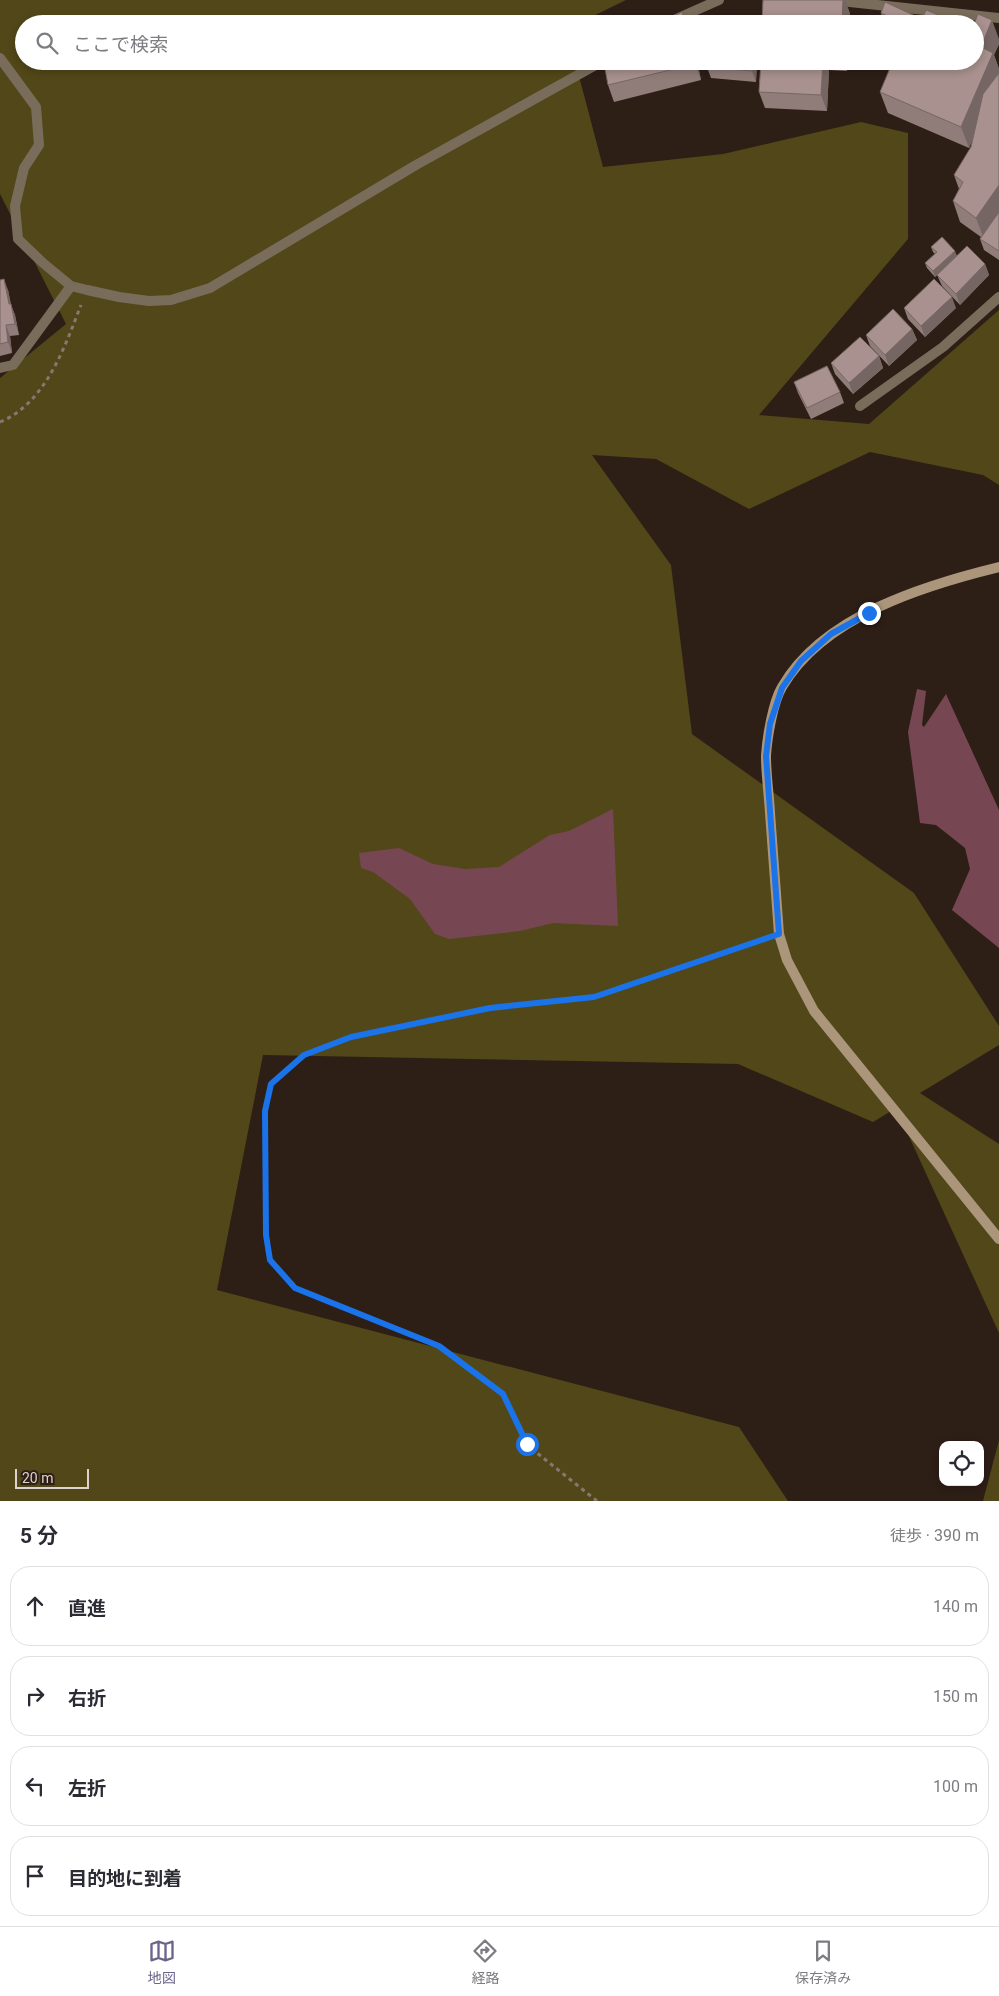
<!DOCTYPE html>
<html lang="ja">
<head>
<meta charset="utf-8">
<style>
	body { margin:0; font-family:Roboto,"Noto Sans JP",sans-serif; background:#f7f7f7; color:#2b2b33 }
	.controls { position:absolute; right:15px; bottom:15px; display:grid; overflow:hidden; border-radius:10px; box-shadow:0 2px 8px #0003 }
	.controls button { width:45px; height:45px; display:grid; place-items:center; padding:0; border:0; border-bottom:1px solid #e1e1e2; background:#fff; color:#2b2b33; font:25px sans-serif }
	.scale { position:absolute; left:15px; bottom:12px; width:74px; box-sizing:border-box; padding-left:5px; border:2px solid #ddd2cc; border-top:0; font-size:14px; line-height:18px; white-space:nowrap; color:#ddd2cc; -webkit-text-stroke:4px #2d1e16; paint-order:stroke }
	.stop { position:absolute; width:15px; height:15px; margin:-11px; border:4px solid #1a73e8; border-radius:50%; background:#fff }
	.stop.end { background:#1a73e8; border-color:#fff; box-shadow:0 1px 5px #0008 }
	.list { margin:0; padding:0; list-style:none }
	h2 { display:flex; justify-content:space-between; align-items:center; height:65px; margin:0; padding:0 20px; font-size:21px }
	h2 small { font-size:16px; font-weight:400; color:#7c7c81 }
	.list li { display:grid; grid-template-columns:32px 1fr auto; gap:15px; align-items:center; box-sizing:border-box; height:80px; margin:0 10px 10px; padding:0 10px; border:1px solid #e1e1e2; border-radius:20px }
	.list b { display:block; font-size:19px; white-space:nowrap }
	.list em { font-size:16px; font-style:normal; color:#7c7c81 }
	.icon { flex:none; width:28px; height:28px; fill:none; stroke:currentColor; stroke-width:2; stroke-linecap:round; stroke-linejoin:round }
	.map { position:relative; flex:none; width:999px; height:1501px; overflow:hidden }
	.search { position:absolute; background:#fff; box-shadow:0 2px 8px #0003; left:15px; right:15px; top:15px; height:55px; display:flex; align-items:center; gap:12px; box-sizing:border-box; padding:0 18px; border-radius:28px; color:#7c7c81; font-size:19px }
	.sheet { height:425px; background:#fff }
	nav { display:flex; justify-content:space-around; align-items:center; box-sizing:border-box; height:70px; border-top:1px solid #e1e1e2; background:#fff; font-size:14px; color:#7c7c81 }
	nav a { display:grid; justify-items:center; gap:2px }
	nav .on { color:#6b648b }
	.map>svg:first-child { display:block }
</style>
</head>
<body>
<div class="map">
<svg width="999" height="1501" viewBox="0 0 999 1501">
	<rect width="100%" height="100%" fill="#2d1e16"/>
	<path fill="#524718" d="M0,0H626L577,24H24V61H575L603,167L723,154L861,122L908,133V239L759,415L869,424L999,310V485L983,475L870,452L749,509L656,459L592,455L671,565L692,734L914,893L999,1026V1045L920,1093L999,1144V1333L896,1108L873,1122L738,1064L263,1055L217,1290L739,1427L788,1501H0V378L66,324L0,194Z
		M999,1440V1501H983Z"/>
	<path fill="#764753" d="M917,689L926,691L922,725L924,727L946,694L999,810V948L952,910L970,869L965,848L936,825L920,823L908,732Z
		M613,809L618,926L553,923L520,931L449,939L435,934L410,899L373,872L361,868L359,853L399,848L433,864L465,869L499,867L550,835L569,831Z"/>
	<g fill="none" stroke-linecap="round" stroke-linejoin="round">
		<path stroke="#857871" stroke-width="3" stroke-dasharray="4 4" stroke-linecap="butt" d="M0,422C46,403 65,346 81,305
			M597,1501L527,1445L503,1394L439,1346L295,1288L270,1260L266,1235L265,1111L271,1084L304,1055L351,1037L490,1008L594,997L764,939"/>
		<path stroke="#796c5b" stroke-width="10" d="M831,0L999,18
			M665,24L719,0
			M0,58L36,107L39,145L24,168L15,206L18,239L43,263L71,286L87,290L119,297L149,301L171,300L210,288L416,165L603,61
			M0,368L13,365L71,286
			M860,406L943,347L999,297"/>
		<path stroke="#ab967b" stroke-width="10" d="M999,567C925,585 823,616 782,687C773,702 767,738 766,756C766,775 769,794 770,813C773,853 776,894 779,934L787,960L814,1011L999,1239"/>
	</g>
	<path fill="#907d7a" d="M881,13L922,19L951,20L952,24H884Z
		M999,39V44L994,55L999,69V260L984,250L980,239L981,237L960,222L953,201L959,189L954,175L971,147L973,138L969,148L888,113L880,92Z
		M608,61H697L701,80L614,102L608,85Z
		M757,61L756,82L711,78L707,67Z
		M761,61H847V71L829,70L827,111L765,108L759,92Z
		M931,247L985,264L989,275L960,305L942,286L937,275L942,270L935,277L927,268L925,263L935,254L933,252Z
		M0,280L8,290L11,305L15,315L19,335L10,336L12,353L0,356Z
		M904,308H956L925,337L908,319Z
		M912,329L917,340L889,366L870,346L866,335Z
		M879,356L883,368L853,394L835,374L831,363Z
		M794,382L840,392L844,403L811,419L798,393Z"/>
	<path fill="#766663" d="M843,0H845L850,13L849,24H842Z
		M992,20L999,39V44L994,55L999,69V78L969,148L961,127L981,47Z
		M695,61H697L701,80L695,64Z
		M752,61H757L756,82L752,71Z
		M823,61H826L829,70L827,111L821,95Z
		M843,61H847V71Z
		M999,185V217L984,239L976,218Z
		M955,251L957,256L935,277L933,271Z
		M985,264L989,275L960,305L956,294Z
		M4,279L8,290L11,305L15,315L19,335L9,304Z
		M952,297L956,308L925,337L921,326Z
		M6,325L10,336L12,353L8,342Z
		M912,329L917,340L889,366L885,355Z
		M879,356L883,368L853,394L849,383Z"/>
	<path fill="#a8918e" stroke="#766663" d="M763,0H843L842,24H762Z
		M885,2L922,19L926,10L951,20L949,24H904L881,13Z
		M682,12L685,24H657Z
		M978,14L992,20L981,47L993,53L961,127L880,92L893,61H975V24H974Z
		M608,61H695V64L608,85L604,63Z
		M708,61H752V71L707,67Z
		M761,61H823L821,95L759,92Z
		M999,73V185L976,218L953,201L963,182L954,175L971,147L983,94Z
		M999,212V251L980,239Z
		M942,237L955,251L933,271L925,263L937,252L931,247Z
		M967,246L985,264L956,294L937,275Z
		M4,279L9,304H11L15,324L6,325L8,342L0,344V280Z
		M934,279L952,297L921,326L904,308Z
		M893,309L912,329L885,355L866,335Z
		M860,337L879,356L849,383L831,363Z
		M827,366L840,392L807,408L794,382Z"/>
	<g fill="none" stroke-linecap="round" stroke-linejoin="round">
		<path stroke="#1a73e8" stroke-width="6" d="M527,1444L503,1394L439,1346L295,1288L270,1260L266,1235L265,1111L271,1084L304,1055L351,1037L490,1008L594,997L779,934L766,756L770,724L782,688L801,661L831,634L869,613"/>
	</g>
</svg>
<div class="controls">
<button><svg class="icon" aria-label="locate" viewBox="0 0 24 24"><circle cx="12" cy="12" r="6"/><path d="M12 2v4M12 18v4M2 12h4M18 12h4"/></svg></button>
</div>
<div class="scale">20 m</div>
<div class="stop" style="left:527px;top:1444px"></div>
<div class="stop end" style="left:869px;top:613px"></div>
<div class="search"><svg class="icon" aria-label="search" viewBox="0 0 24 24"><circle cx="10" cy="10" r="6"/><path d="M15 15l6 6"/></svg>ここで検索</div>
</div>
<section class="sheet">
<h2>5 分<small>徒歩 · 390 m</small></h2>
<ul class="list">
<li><svg class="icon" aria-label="ahead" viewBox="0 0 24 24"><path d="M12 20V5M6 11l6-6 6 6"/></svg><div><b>直進</b></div><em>140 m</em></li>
<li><svg class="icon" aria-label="right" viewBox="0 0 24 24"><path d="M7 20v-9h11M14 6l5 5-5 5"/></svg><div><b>右折</b></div><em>150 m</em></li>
<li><svg class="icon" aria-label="left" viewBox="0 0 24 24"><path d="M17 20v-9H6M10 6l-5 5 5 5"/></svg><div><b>左折</b></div><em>100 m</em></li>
<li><svg class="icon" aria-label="arrive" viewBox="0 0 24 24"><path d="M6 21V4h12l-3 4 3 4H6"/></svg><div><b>目的地に到着</b></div></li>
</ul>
</section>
<nav>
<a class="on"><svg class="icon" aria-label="map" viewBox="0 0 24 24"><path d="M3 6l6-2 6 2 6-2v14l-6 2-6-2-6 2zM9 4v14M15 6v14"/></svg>地図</a>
<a><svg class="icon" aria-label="directions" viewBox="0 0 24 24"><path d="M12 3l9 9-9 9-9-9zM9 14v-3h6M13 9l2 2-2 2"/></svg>経路</a>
<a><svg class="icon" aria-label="saved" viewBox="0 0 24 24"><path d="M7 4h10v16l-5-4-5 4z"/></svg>保存済み</a>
</nav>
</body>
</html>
